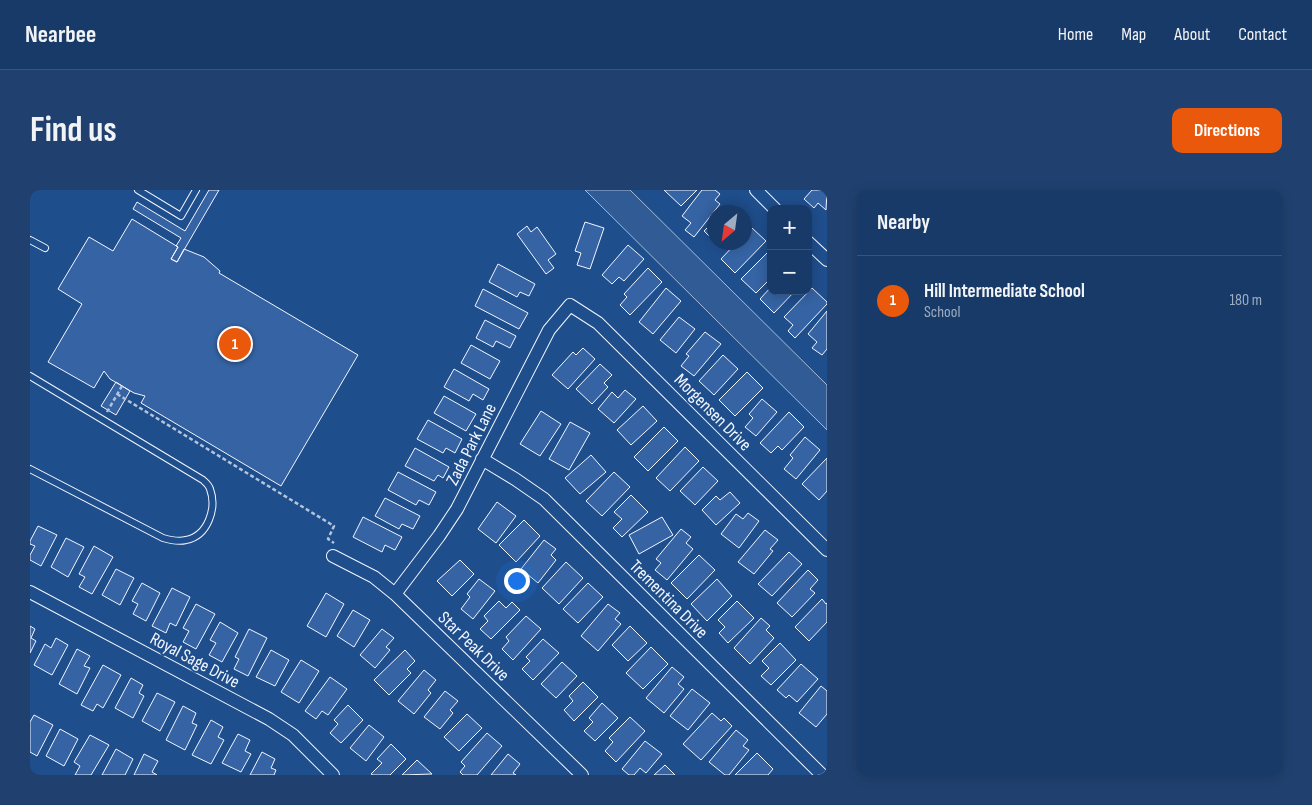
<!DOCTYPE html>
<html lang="en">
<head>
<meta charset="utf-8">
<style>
	body { margin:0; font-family:"Sofia Sans Condensed",sans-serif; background:#20416f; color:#f1f3f6 }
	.controls { position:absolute; right:15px; top:15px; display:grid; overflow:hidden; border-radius:10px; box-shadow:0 2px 12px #0003 }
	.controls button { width:45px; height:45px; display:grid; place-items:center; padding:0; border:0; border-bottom:1px solid #36547d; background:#173a69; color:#f1f3f6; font:25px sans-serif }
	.compass { position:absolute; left:677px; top:15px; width:45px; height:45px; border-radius:50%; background:#173a69; box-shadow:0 2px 12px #0003; rotate:209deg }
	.you { position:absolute; left:486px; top:390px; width:18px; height:18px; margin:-12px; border:4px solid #fff; border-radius:50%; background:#1a73e8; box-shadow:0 0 0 8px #1a73e833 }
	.badge { display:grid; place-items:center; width:32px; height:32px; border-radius:50%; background:#ea580c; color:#fff; font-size:16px; font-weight:700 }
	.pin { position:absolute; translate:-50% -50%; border:2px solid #fff; box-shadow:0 1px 5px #0006 }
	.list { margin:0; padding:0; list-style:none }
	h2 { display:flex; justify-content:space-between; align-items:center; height:65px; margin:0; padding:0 20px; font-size:21px }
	h2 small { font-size:16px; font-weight:400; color:#9eadc0 }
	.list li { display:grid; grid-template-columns:32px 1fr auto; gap:15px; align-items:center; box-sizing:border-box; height:90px; padding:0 20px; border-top:1px solid #36547d }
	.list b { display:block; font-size:19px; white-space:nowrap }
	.list p { margin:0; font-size:16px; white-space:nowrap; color:#9eadc0 }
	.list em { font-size:16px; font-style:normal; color:#9eadc0 }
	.map { position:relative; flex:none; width:797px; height:585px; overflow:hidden; border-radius:10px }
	header { display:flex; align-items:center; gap:30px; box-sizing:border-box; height:70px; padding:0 25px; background:#173a69; border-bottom:1px solid #36547d }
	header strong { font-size:24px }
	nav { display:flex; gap:28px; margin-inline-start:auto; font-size:18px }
	.intro { display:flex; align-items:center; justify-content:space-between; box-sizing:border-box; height:120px; padding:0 30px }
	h1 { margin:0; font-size:35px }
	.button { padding:12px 22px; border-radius:10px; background:#ea580c; color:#fff; font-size:18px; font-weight:700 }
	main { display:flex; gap:30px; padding:0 30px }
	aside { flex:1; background:#173a69; border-radius:10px; box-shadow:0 2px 12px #0003 }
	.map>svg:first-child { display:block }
</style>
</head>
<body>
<header>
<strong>Nearbee</strong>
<nav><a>Home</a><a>Map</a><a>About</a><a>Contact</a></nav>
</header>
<div class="intro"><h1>Find us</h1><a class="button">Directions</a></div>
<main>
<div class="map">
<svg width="797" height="585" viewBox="0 0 797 585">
	<rect width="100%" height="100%" fill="#1f4e8c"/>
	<path fill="#305b95" stroke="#a8bbd7" d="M555,0H600L797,195V240Z"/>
	<path fill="#3563a3" stroke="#f2f6ff" d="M179,0H189L147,72L141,69L148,57L146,56L151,48L103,19L107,12L155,41Z
		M634,0H667L651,16Z
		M672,0H685L690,4L685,10L690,14L664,47L655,40L661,33L652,26Z
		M782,0H797L796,20L788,13L784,18L774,9Z
		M102,29L148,57L141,69L147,72L154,59L174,67L190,81L189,83L328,165L251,296L111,213L115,206L104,203L80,189L74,181L64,198L18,172L52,114L28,99L59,47L83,61Z
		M684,31V51L674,41Z
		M555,32L574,38L560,79L547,75L551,63L545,61Z
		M497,36L501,42L507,37L526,64L518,70L524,78L516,84L487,44Z
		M722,38L736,51L705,83L691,69L707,52H714V45Z
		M598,55L614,69L594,91L589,87L582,94L572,85Z
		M741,59V88L726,103L711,89Z
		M468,74L505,94L499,106L490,102L487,107L459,92Z
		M618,78L632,92L600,125L590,115L597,107L594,104Z
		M741,97V101H765L744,123L730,109Z
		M636,98L651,111L623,144L609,132Z
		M782,98L797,112V114L765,148L758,141L763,135L754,127Z
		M453,99L498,123L489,139L445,116Z
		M797,121V159L792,165L782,158L787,152L778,144Z
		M649,127L665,139L646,163L630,150Z
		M455,130L486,146L480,158L466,151L463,157L446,148Z
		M675,142L691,154L664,186L651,176L659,166L656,164Z
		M441,155L470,171L460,189L431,173Z
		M553,158L565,169L538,199L522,185L543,162L546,165Z
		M693,165L708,179L684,205L669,191Z
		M570,174L582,185L574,193L578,197L562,214L546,199Z
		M424,179L459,199L453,210L443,204L439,211L414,197Z
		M717,182L733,198L705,226L689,210Z
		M86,192L100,201L86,225L71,216Z
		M595,200L606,209L584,233L568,219L582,202L588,208Z
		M414,206L446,224L436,241L404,223Z
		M732,209L747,222L726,246L715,237L723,228L719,224Z
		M613,216L627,231L601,255L587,240Z
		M511,221L531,234L510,266L490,254Z
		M759,222L774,237L752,260L748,256L741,263L730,253Z
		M398,230L432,249L425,263L416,258L413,263L387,249Z
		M540,232L560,243L539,280L519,269Z
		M634,237L648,251L618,281L604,267Z
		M775,247L790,260L766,289L754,279L763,268L760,265Z
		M655,257L669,271L640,301L626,288Z
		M385,258L419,277L413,288L408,285L404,291L375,276Z
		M561,265L576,282L550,304L535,288Z
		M797,268V301L789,310L772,294Z
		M673,277L688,291L665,315L650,301Z
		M368,282L406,302L399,315L389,310L386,315L358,300Z
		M584,282L600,297L572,326L556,311Z
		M700,302L710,313L686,335L672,320L686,306L690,310Z
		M601,305L618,322L592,347L583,338L592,329L584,322Z
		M355,308L390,326L383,339L372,334L369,339L345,326Z
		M467,312L486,326L466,353L448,339Z
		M718,323L729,331L709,358L691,344L706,324L713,329Z
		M333,327L372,347L365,360L355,355L352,362L323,347Z
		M632,327L643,345L609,364L599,345Z
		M494,330L510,346L486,372L469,355Z
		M8,336L27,345L11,376L0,370V365L5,356L0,354V351Z
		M651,339L661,347L656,353L663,359L637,390L625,380L631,373L626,369Z
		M735,340L748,350L740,359L743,361L724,384L708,372Z
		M36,348L54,357L38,387L21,377Z
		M514,350L526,359L521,365L526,370L508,393L491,379Z
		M64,356L83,367L62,404L49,397L55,387L49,384Z
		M759,362L772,374L742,406L728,394Z
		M669,365L685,380L657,409L641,393Z
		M430,370L444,384L422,406L407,391Z
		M536,372L553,388L529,414L512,398Z
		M86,379L104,388L90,415L72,405Z
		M778,380L788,390L780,399L785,403L762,427L747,413Z
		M449,389L465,401L443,429L431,419L440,407L437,404Z
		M687,389L702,406L677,431L661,414Z
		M112,393L130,403L116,431L103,424L108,414L102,411Z
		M558,393L573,407L548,433L533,419Z
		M142,398L160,407L146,436L140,433L136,443L122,436Z
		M296,403L314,414L296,447L277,436Z
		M792,409L796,414L797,413V432L779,451L765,437Z
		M469,411L476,418L482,412L490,420L461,449L450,439L458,431L454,426Z
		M707,411L724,428L698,453L689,443L695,437L688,430Z
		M166,414L185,424L166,459L153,452L159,441L153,438Z
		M578,414L590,423L585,429L591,434L568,461L551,446Z
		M323,420L340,430L324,457L307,446Z
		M496,426L511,439L483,470L472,459L479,451L476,447Z
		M731,428L740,436L736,440L744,448L720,474L704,458Z
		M190,432L208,443L192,472L179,465L186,453L180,450Z
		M0,436L5,439L1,448L6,451L0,463Z
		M600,436L617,453L598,471L582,455Z
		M219,439L237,448L218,486L204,479L209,469L205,467Z
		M352,439L364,448L356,457L360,460L345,478L330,465Z
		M26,448L38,455L22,485L4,475L15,454L21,458Z
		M513,449L529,463L503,490L492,479L500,471L496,467Z
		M750,453L766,470L741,495L731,486L739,478L732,471Z
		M621,457L638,474L613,499L596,483Z
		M47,459L60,466L54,476L60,478L47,504L29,494Z
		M241,460L259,470L245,496L226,487Z
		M375,460L385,471L377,479L381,483L359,505L344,490Z
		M271,470L289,481L269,513L251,502Z
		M532,472L547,486L526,508L511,494Z
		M771,474L788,489L767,512L759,505L756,508L747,500Z
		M73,475L91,485L73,518L67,514L63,521L51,515Z
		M642,477L654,487L648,494L654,499L634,523L616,508Z
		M394,480L406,490L398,500L401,503L384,524L368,511Z
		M300,487L317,499L298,525L292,521L286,529L275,521Z
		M101,488L113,495L109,503L114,506L103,528L85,518Z
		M553,492L568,507L544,531L534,520L543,511L539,506Z
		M791,496L797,501V524L786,537L769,523Z
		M662,499L680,513L658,540L640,526Z
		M415,501L428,511L420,520L423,523L410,539L394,527Z
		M127,503L145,512L130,541L112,531Z
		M572,513L588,528L565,551L554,541L563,532L559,528Z
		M318,515L333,530L311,553L300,543L308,534L304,530Z
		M153,516L166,523L162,533L167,535L155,560L136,550Z
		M682,523L691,531L694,528L702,536L671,570L653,554Z
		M437,524L452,538L429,561L414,547Z
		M4,525L23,535L7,566L0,562V532Z
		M600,527L615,541L586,572L575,561L583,552L579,548Z
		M181,530L193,537L188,547L194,550L181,574L162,565Z
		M339,535L354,547L336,571L320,558Z
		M30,539L48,549L34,576L16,566Z
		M706,540L718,550L713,556L719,560L699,585H695L679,572Z
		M457,543L472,556L447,585H433L430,582L435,576L431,572Z
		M208,544L220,550L215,561L221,564L211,582L192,573Z
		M60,545L79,555L61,585H45L50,576L44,572Z
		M615,551L632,564L616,583L610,578L604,585H599L592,579Z
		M361,554L376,569L360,585H343L341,584L352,573L347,569Z
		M86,559L103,569L95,585H72Z
		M232,562L245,569L241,578L246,580L244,585H220Z
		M727,563L743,579L738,585H705Z
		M114,564L128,571L122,582L127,585H104Z
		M478,564L490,574L483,583L486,585H461Z
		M387,570L402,584L372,585Z
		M635,575L645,585H624Z"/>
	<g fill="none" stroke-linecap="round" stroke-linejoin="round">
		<defs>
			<path id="service" d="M108,0L151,26L166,0
				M0,50L15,58
				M0,186L173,290C175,292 179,295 180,299C187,318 178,346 156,350C148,352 140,350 133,348L0,279"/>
			<path id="minor" d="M726,0L745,19
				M778,52L797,70
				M452,269L485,289L514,309L792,585
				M303,366L344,387L365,404L552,585
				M0,402L239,529L263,545L303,585
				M365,404L409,346L427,319L519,140L540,115L568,133L797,360"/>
		</defs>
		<use href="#service" stroke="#f2f6ff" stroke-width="8"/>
		<use href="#minor" stroke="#f2f6ff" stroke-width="14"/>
		<path stroke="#b3c4dc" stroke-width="2.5" stroke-dasharray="4 2.5" stroke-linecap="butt" d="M87,204L304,336L298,349L304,353
			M77,222L92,196"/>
		<use href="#service" stroke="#1f4e8c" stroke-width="6"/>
		<use href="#minor" stroke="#1f4e8c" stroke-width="12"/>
	</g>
	<g text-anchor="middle" stroke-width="4" stroke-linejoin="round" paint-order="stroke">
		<g font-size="18" fill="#f2f6ff" stroke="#1f4e8c">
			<text transform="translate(683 222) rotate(45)" y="6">Morgensen Drive</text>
			<text transform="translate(441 254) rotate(-63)" y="6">Zada Park Lane</text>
			<text transform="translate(639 409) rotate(45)" y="6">Trementina Drive</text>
			<text transform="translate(444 456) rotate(44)" y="6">Star Peak Drive</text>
			<text transform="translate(165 470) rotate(28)" y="6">Royal Sage Drive</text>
		</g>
	</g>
</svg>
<div class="controls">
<button>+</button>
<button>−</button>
</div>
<svg class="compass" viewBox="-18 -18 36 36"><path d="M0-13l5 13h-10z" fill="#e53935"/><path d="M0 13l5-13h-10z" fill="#9eadc0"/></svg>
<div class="you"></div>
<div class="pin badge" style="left:205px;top:154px">1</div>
</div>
<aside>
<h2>Nearby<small></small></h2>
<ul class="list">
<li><span class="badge">1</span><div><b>Hill Intermediate School</b><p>School</p></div><em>180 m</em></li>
</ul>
</aside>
</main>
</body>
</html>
